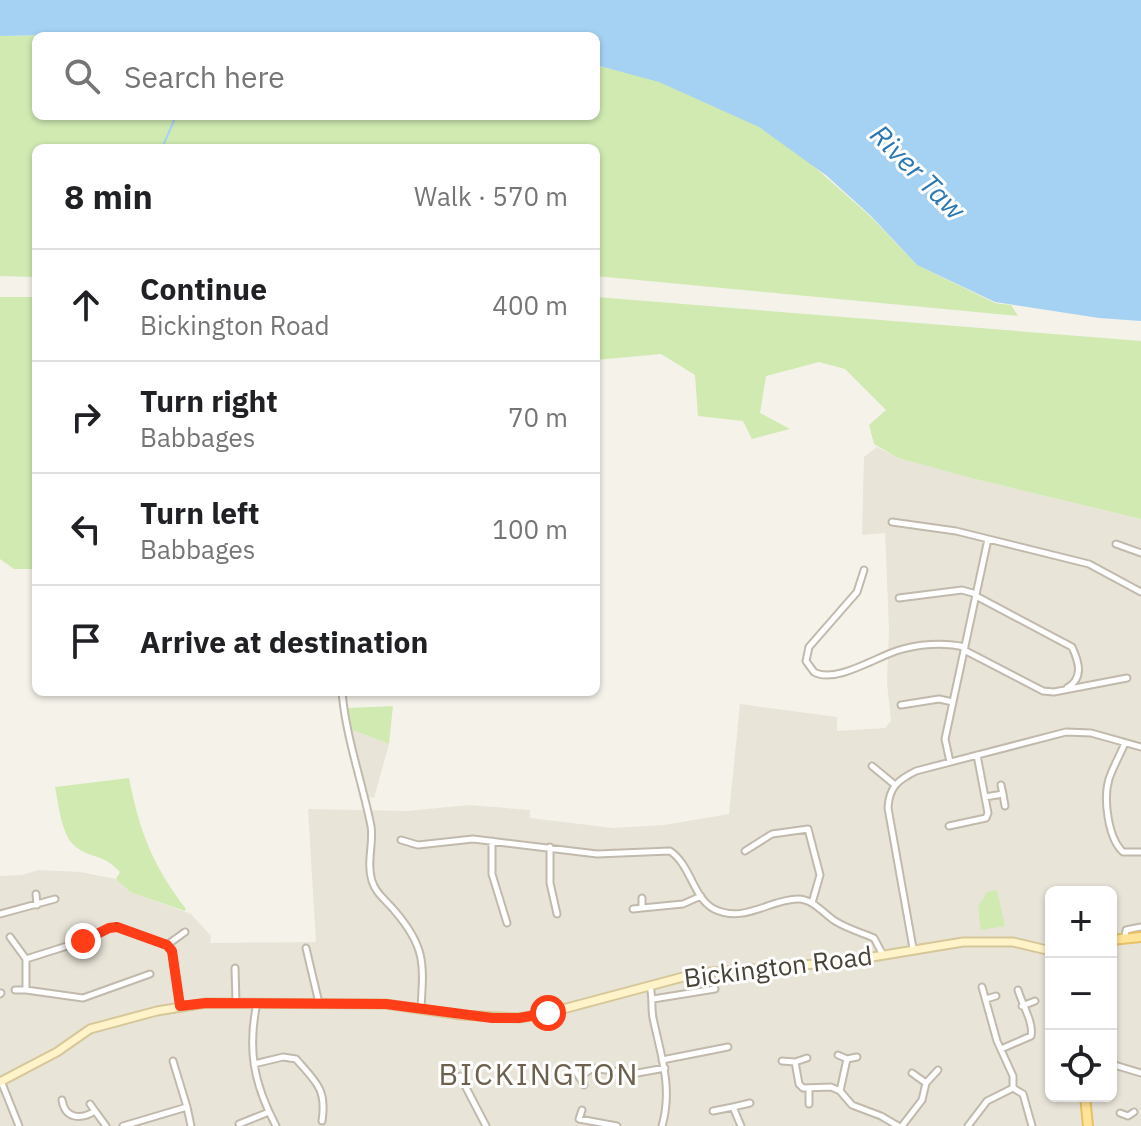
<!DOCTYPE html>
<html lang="en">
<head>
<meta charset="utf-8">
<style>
	body { margin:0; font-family:"IBM Plex Sans",sans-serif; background:#f6f6f6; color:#202124 }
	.controls { position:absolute; right:24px; bottom:24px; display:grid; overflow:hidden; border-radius:12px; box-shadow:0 2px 6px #0004 }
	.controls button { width:72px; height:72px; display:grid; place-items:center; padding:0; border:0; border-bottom:2px solid #e0e0e0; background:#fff; color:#202124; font:40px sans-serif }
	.stop { position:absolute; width:24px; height:24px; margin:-18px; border:6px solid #ff3d17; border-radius:50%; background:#fff }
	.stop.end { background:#ff3d17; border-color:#fff; box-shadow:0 2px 8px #0008 }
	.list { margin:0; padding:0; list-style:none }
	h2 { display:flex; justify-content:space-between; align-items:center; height:104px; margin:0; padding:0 32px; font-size:34px }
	h2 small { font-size:26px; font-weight:400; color:#757577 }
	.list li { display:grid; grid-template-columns:52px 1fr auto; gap:24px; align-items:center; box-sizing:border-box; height:112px; padding:0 32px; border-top:2px solid #e0e0e0 }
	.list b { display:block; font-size:30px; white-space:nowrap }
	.list p { margin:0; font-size:26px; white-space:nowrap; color:#757577 }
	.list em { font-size:26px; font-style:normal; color:#757577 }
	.icon { flex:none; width:44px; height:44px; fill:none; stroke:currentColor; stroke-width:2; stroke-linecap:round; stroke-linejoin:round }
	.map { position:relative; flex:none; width:1141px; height:1126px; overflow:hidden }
	.search { position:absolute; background:#fff; box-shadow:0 2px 6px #0004; left:32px; top:32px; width:568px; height:88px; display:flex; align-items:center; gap:20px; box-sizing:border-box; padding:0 28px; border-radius:12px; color:#757577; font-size:30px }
	.panel { position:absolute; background:#fff; box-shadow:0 2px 6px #0004; left:32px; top:144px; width:568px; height:552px; border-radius:12px }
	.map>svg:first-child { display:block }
</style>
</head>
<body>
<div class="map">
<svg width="1141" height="1126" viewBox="0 0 1141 1126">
	<rect width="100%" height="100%" fill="#f5f2ea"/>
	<path fill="#e9e4d8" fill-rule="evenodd" d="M877,447L898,458L975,479L1141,519V1126H0V876L22,875L38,870L80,872L116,879L130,892L191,914L211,936L210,943L316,942L308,809L407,811L469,805L530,810V818L613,828L664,825L729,814L740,704L837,717V731L885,728L891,721L887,683L889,629L885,533L862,535L864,457ZM1051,892H1111V1096H1051Z
		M350,729L389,744L374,798L369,797L367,806Z"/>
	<path fill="#d0eab2" d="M0,0H674L810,163L871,217L917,265L995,303L1011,305L1018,316L596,276V148H36V277L0,276V36L198,32L213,36H36V116H596V65L623,72L596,36H218L198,31Z
		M0,297H36V569H14L0,559Z
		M596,297L1141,341V519L975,479L898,458L874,444L869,425L886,410L845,369L819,362L766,376L760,413L790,429L752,439L743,421L698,416L695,375L661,354L596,360Z
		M393,706L389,744L350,729L347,708Z
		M129,778C140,833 152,864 186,909L185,911L130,892L116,879L120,872C103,853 91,859 76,847C61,836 59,805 55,787Z
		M997,890L1005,926L981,930L978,907L987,892Z"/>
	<path fill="#a5d2f3" d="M0,0H1141V321L1099,318L995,302L917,265L871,216L827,176L759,127L659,82L596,65V36H214L198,32L0,36Z"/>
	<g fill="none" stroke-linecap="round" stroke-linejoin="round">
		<path stroke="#a5d2f3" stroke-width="2" d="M162,148L176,116"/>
		<defs>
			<path id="minor" d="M892,522L956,531L1089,564L1141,592
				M1116,544L1141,553
				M864,570L857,592L809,647L806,661L814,672C834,684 875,658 896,651C917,644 944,642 965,647
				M976,596L1072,647C1079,662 1084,678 1067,688
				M899,598L962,590L976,594
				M964,650L1043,691L1054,692L1127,678
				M342,692C346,738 362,781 371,826C374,843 366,862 372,881C376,894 386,900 394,910C425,946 424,962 421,1007
				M901,705L939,699L953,702
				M1125,743C1120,755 1113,767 1109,779C1103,799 1108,838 1123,852H1141
				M950,762L945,739L988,539
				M872,766L895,785
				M1001,785L1003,794
				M985,797L1003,794L1005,806
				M949,826L986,818L988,813L977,755
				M401,840L418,845L473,839L597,854L670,851C691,865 693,898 714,909C744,924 770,899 798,899C813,899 823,913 835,921C846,928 862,933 874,938L883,955
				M492,841V874L507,923
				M550,847V883L557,914
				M745,851L772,834L808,829L820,875L812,903
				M36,894L37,905
				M642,908L683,904L701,896
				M633,909L642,908V898
				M0,914L55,899
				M10,937L26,959
				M1125,937L1126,930L1141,927
				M167,945L185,932
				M306,948L319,1003
				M913,948L888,808C889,787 898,780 916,771L1066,732L1091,733L1141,747
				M235,968L236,1002
				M150,974L83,998L26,990V959L83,941L109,928L117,927L167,945L172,951L180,1006
				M650,986C653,998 651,1007 653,1018C661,1056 673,1088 662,1126
				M15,990H26
				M0,994L1,993
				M653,999L715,989
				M986,999L996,996
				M257,1003C247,1050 254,1084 276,1126
				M1022,1006L1035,1001
				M1001,1049L1031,1036C1034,1023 1022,1004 1018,990
				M838,1055L847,1059L840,1091
				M847,1059L857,1057
				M662,1060L728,1047
				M782,1061L795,1062L807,1058
				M795,1062L799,1084L803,1088L831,1087L840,1091L852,1105L881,1116L898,1126
				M254,1064L283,1057L296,1059C316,1082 327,1089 322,1121
				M1111,1064L1141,1073
				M575,1070L584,1085
				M912,1073L926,1083
				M460,1076L486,1126
				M581,1076L593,1068L632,1074L665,1068
				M1,1081L19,1126
				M1013,1088L1023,1094L1032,1126
				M62,1100C65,1119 81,1120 95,1111L106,1126
				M90,1104L95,1111
				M809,1104V1089
				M187,1107L191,1126
				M582,1110L579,1119L617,1126
				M713,1111L733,1107
				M1120,1113L1128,1116L1134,1112
				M239,1124L269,1112
				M123,1126L187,1107L173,1061
				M741,1126L733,1107L750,1103
				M902,1126L922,1100L926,1083L938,1070
				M968,1126L987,1101L1013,1088V1076L997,1041L982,987"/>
			<path id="secondary" d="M0,1082L57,1052L90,1029L157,1011L206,1003L386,1004L460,1015L519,1018L548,1013L698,973L842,962L963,942H1013L1051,951"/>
			<path id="primary" d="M1111,940L1141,937
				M1085,1096L1088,1126"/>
		</defs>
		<use href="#minor" stroke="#c1baac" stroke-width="9"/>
		<use href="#secondary" stroke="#d6c799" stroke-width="11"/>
		<use href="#primary" stroke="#e7c265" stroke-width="12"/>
		<use href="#minor" stroke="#fff" stroke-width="5"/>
		<use href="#secondary" stroke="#fff3ca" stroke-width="7"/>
		<use href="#primary" stroke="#ffe399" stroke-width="8"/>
	</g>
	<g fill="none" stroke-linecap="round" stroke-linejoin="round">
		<path stroke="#ff3d17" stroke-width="10" d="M83,941L109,928L117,927L167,945L172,951L180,1006L206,1003L386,1004L492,1018H519L548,1013"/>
	</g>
	<g text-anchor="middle" stroke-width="6" stroke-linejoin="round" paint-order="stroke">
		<g font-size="26" fill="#494337" stroke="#fff">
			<text transform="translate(778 967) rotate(-7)" y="9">Bickington Road</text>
		</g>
		<g font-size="28" font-style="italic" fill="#2b77b2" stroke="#fff">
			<text transform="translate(918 172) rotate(45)" y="10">River Taw</text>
		</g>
		<g font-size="30" letter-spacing="2" fill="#6d614e" stroke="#fff">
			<text x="539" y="1085">BICKINGTON</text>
		</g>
	</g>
</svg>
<div class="controls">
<button>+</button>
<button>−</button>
<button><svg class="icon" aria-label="locate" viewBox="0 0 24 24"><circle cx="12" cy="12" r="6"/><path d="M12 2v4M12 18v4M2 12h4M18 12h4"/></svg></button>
</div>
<div class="stop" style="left:548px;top:1013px"></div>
<div class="stop end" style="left:83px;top:941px"></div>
<div class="search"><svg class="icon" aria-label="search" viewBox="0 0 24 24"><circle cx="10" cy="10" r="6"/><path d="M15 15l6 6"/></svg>Search here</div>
<section class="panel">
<h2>8 min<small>Walk · 570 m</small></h2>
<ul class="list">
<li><svg class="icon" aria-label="ahead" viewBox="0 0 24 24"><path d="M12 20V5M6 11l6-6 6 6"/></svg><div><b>Continue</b><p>Bickington Road</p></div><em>400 m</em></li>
<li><svg class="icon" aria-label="right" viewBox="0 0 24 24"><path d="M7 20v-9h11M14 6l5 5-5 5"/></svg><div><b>Turn right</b><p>Babbages</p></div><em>70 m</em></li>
<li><svg class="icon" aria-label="left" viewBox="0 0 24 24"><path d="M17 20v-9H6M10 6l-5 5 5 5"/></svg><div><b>Turn left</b><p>Babbages</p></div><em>100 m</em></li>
<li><svg class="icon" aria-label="arrive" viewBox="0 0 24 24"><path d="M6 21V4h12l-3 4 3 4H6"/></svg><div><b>Arrive at destination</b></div></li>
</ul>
</section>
</div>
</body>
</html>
